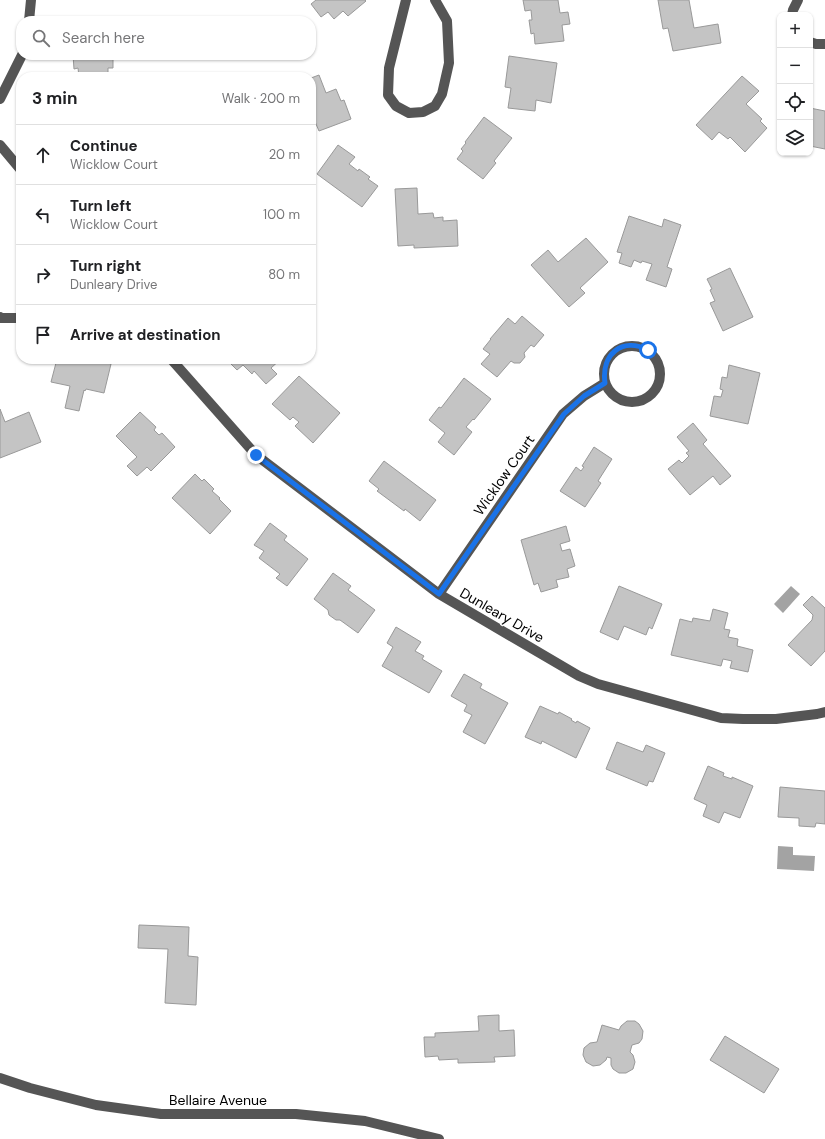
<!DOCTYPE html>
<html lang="en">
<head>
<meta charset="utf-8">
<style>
	body { margin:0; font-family:"DM Sans",sans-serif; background:#f6f6f6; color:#202124 }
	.controls { position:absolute; right:12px; top:12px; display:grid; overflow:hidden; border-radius:8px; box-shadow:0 1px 3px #0004 }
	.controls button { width:36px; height:36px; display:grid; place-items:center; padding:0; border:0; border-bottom:1px solid #e0e0e0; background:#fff; color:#202124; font:20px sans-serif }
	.stop { position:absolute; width:12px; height:12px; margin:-9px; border:3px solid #1a73e8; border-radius:50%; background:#fff }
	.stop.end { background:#1a73e8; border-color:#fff; box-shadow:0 1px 4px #0008 }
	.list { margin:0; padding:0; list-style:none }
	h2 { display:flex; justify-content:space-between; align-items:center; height:52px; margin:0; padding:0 16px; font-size:17px }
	h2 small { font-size:13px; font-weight:400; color:#757577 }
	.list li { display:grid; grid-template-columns:26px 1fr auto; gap:12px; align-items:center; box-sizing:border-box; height:60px; padding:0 16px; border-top:1px solid #e0e0e0 }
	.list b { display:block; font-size:15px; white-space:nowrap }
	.list p { margin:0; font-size:13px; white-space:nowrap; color:#757577 }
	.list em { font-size:13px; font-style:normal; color:#757577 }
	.icon { flex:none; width:22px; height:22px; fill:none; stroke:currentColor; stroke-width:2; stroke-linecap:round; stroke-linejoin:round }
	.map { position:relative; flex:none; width:825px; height:1139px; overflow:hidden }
	.search { position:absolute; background:#fff; box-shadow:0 1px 3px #0004; left:16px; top:16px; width:300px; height:44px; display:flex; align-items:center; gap:10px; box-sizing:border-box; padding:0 14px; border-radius:16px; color:#757577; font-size:15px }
	.panel { position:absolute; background:#fff; box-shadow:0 1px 3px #0004; left:16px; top:72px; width:300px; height:292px; border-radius:16px }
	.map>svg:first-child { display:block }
</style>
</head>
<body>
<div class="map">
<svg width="825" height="1139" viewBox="0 0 825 1139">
	<rect width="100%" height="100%" fill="#fff"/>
	<path fill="#a3a3a3" d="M791,586L800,594L783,613L774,604Z
		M778,846L793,847V855L815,856L814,871L777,869Z"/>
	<path fill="#c4c4c4" stroke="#999" d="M316,0H365L366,1L348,16L343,11L334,19L328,12L321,17L311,4Z
		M523,0H558L560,13L568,12L570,24L562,25L564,41L535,44L534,33L531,34L529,20H532L531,10L525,11Z
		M658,0H689L694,28L718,24L721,43L673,51L668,28L663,29Z
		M73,55H125V59H113V68H108V77H79L78,68L74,69Z
		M509,56L557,63L551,103L536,100L535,111L508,108L511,88L505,87Z
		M319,75L326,93L336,89L341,101L344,100L351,119L319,131L313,117L311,118V78Z
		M742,76L759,91L746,104L762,119L760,121L767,128L745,152L730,137L728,139L719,132L712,140L696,125Z
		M810,108L825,111V149L810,146Z
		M484,117L512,138L494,161L496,163L483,179L457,159L463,151L461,149L466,143L465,142Z
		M338,145L355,157L349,164L358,171L359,169L370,177L368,179L378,186L362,207L317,174Z
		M417,188L418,214L433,213L434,218L443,217V221L457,220L458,246L414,248V245L398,246L395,189Z
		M629,216L662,227L664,219L681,225L667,267L672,269L666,287L646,280L652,264L642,261L641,263L634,260L631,267L619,263L622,253L617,252Z
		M586,238L608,262L580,288L585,293L569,307L531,265L548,250L558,262Z
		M730,268L753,317L723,331L710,303L715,301L710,290L712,289L707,279Z
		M522,316L544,335L534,347L531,345L524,353L525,357L520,363H514L511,361L497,377L481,364L490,354L483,349L491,339H490L508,318L515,324Z
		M57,359H79L92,362L93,359L111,364L104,393L86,389L85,391L84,390L79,411L65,408L70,386L51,382Z
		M226,359H281L271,368L277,374L266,384L254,371L252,374L243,365L237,370Z
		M729,365L760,373L748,424L710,416L714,396L721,397L723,390L720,389L722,377L727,378Z
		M299,376L340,413L313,443L295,426L299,422L293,417L290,420L272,404Z
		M464,378L491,399L474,420L473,419L466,427L472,432L454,455L438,442L445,433L429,420L439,407L441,408Z
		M0,409L5,422L29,412L41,442L0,458Z
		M140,412L156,427L154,430L159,435L162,433L175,447L151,471L147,467L137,476L127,466L137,457L116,436Z
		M693,423L707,440L703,444L731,476L720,485L713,476L690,495L668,469L679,460L682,463L689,456L686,453L689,451L677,437Z
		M594,447L612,459L598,481L601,483L585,507L560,491L576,467L581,471L584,467L582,466Z
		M384,461L436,500L420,521L405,509L404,511L377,491L379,489L369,481Z
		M195,474L202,481L204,479L214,489L212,491L220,498L219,499L231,511L210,534L172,498Z
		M270,523L287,536L284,540L308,559L287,586L276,578L280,574L259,558L264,551L254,545Z
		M566,526L570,541L560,544L562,551L570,549L575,566L567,569L569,577L556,580L558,587L541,592L538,583L534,585L521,540Z
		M333,573L351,586L348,590L375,610L358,633L340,620H336L329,615L328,610L314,599Z
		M619,586L662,604L652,629L649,627L646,635L624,626L618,640L600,632Z
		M812,596L825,608V651L811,666L788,645L812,620L813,615L803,605Z
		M713,609L728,613L724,629L730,630L728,637L738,639L737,646L753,650L748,672L730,668L732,661L723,659L721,666L671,655L680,619L692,622L693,618L710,621Z
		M396,627L421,642L415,651L424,656L422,659L442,671L429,693L382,666L393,647L387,643Z
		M464,674L482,684L480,688L508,703L485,744L463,732L472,715L464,711L467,705L451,696Z
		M540,706L558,714L559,712L572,719L571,720L576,723L577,721L590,728L576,758L542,741L541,744L525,737Z
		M617,742L643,752L646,745L665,753L653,782L649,781L647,786L606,769Z
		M708,766L724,773L723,776L732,779V777L753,786L740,818L724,812L719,823L703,816L707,805L694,799Z
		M780,787L825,791V824L816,823L815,827L799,826V818L778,817Z
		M139,925L189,927L188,956L198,957L196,1005L165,1003L168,949L138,948Z
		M499,1015V1031L514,1030L515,1056L494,1057L495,1062L458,1063V1059L439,1060L438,1056L425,1057L424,1037H435V1033L479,1031L478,1016Z
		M627,1021H635L639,1024L643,1031L642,1039L639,1043L632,1045L630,1052L633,1055L635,1062L633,1069L626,1073H619L613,1069L611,1065V1058L607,1057L606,1060L600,1065L593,1066L586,1062L583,1055L584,1048L590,1043L597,1042L602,1025L619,1030L621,1026Z
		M725,1036L779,1069L764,1093L710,1060Z"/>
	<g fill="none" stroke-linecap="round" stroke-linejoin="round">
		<path stroke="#555" stroke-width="10" d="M406,0L389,68L388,95L396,106L409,113L423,112L435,106L442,94L449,63L447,21L435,0
			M792,15L793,10L798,0
			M29,21L31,0
			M810,42L816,44H825
			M0,99L22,55
			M0,145L21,170
			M0,317L1,318H21
			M604 374a28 28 0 1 1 56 0a28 28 0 1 1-56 0Z
			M171,359L256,455L439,594L579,676L598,684L721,718L743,719H776L817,714L825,712
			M439,594L563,414L584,396L605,383
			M0,1078L30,1088L96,1105L161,1114H296L365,1121L439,1139"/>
	</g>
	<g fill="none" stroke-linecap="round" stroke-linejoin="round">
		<path stroke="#1a73e8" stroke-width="5" d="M256,455L439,594L564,414L584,396L605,383C601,354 622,337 648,350"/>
	</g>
	<g text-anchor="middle" stroke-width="3" stroke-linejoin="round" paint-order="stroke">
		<g font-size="14" fill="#000" stroke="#fff">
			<text transform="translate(504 475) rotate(-55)" y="5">Wicklow Court</text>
			<text transform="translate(502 615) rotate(30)" y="5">Dunleary Drive</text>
			<text x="218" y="1105">Bellaire Avenue</text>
		</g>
	</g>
</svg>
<div class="controls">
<button>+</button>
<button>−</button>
<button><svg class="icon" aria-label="locate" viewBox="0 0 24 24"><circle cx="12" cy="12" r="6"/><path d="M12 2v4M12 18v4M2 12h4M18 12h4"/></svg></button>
<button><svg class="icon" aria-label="layers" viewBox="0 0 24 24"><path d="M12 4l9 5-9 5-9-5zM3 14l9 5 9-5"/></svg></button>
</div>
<div class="stop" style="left:648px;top:350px"></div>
<div class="stop end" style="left:256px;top:455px"></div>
<div class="search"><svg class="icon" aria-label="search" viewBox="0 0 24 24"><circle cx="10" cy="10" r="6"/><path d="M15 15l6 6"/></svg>Search here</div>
<section class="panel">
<h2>3 min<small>Walk · 200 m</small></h2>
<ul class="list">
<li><svg class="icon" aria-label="ahead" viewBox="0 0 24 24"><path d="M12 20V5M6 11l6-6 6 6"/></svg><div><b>Continue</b><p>Wicklow Court</p></div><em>20 m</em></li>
<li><svg class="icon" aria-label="left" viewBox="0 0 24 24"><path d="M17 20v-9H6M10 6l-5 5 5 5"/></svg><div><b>Turn left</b><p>Wicklow Court</p></div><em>100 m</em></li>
<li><svg class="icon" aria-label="right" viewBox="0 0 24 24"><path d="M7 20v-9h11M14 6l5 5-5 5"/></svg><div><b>Turn right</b><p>Dunleary Drive</p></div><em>80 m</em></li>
<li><svg class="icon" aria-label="arrive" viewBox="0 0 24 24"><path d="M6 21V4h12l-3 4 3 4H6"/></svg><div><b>Arrive at destination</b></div></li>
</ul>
</section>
</div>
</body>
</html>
